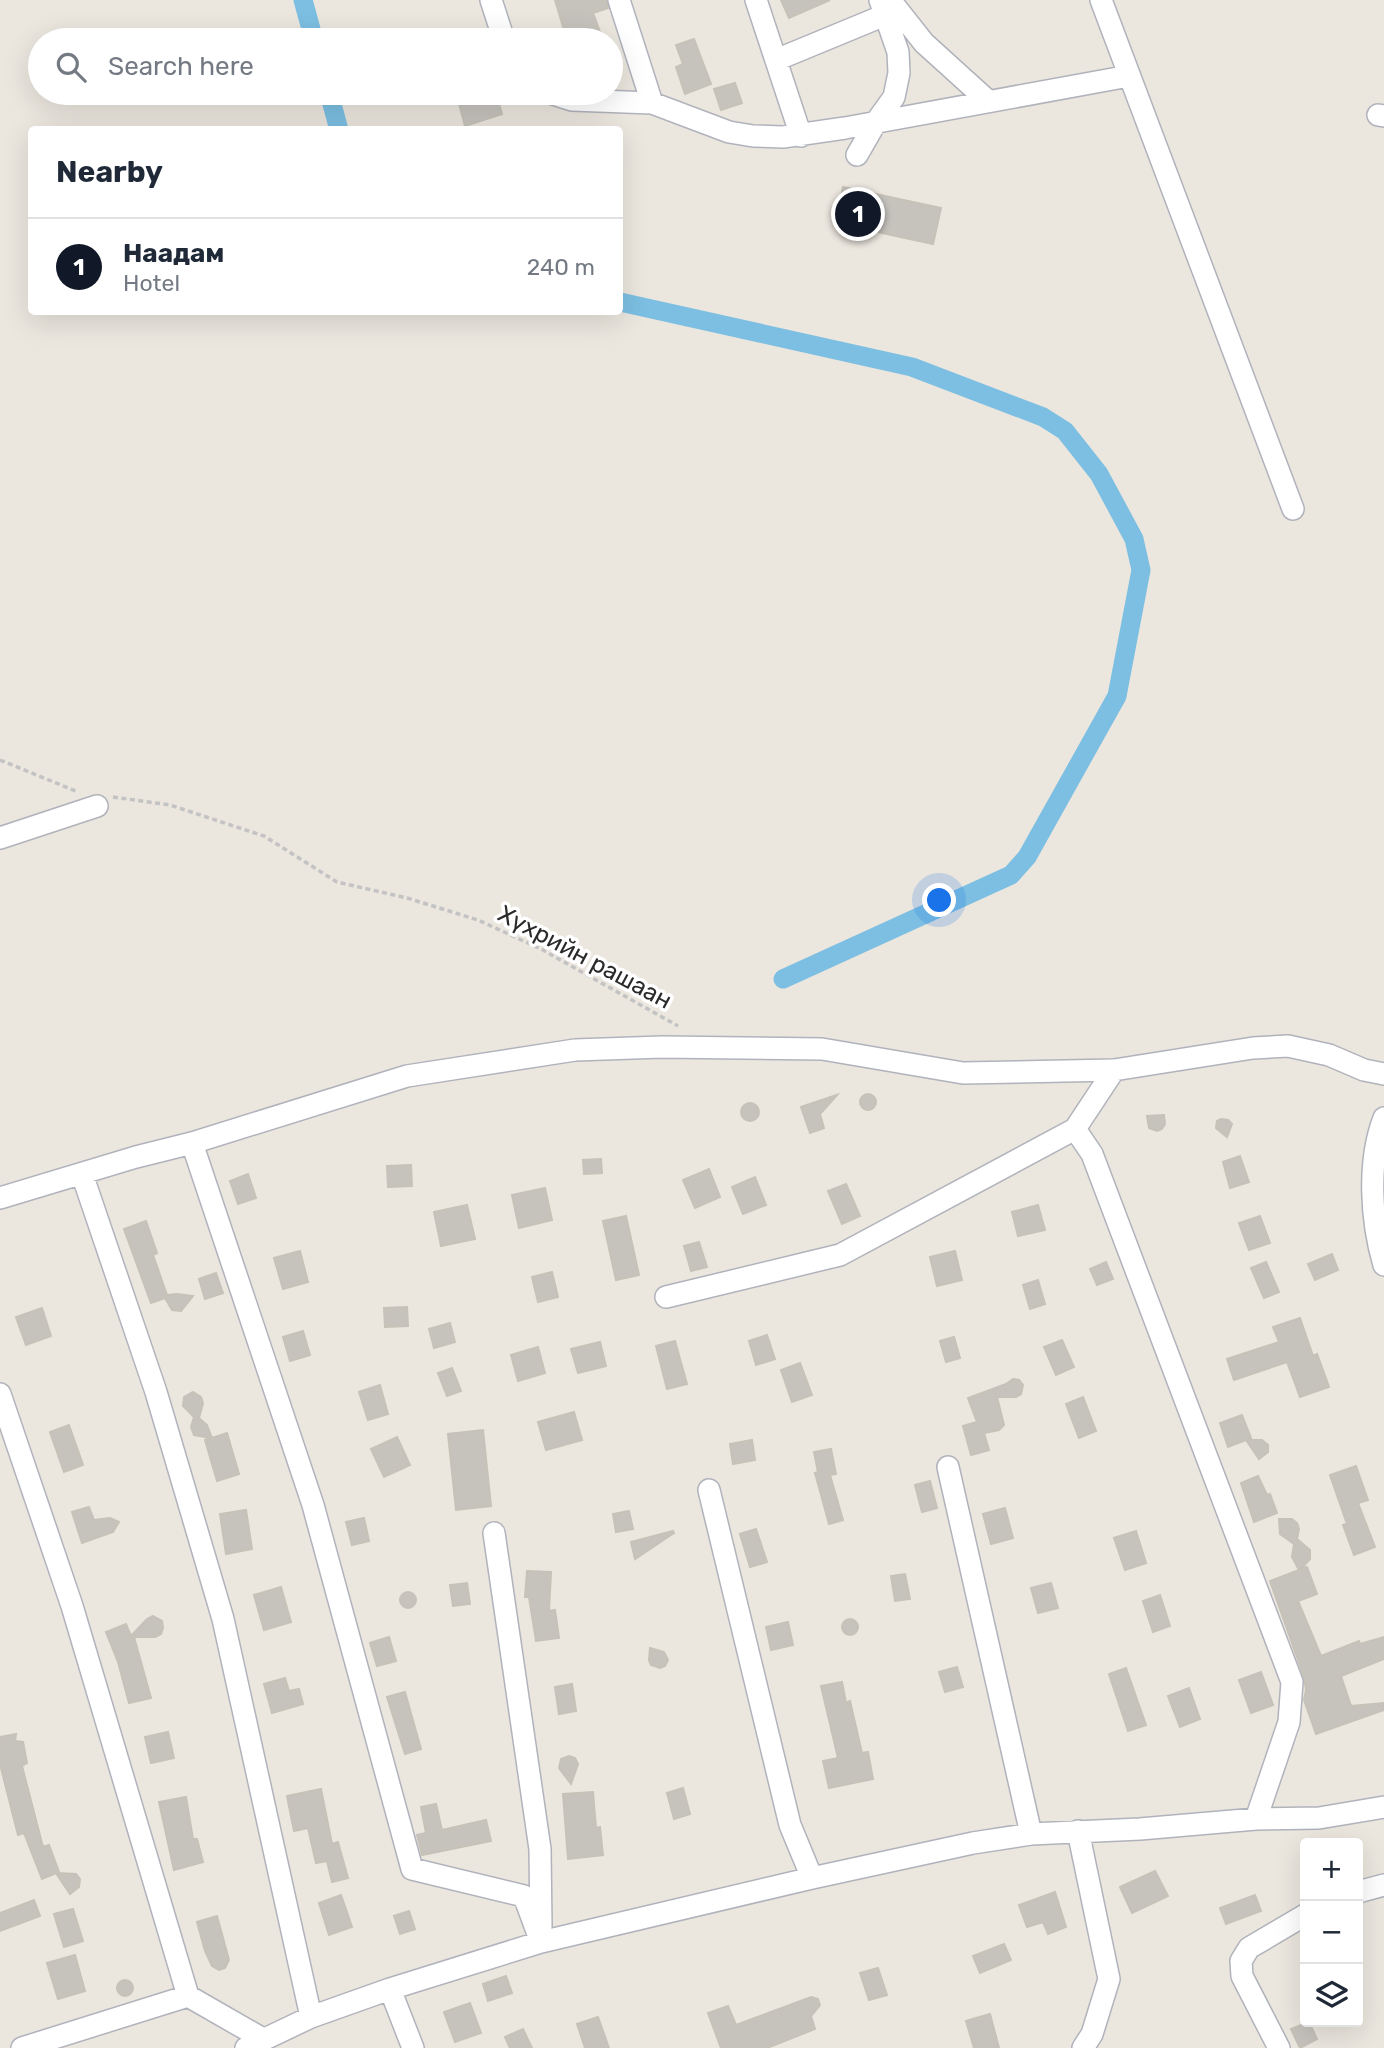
<!DOCTYPE html>
<html lang="en">
<head>
<meta charset="utf-8">
<style>
	body { margin:0; font-family:Rubik,sans-serif; background:#f6f6f7; color:#1f2937 }
	.controls { position:absolute; right:21px; bottom:21px; display:grid; overflow:hidden; border-radius:7px; box-shadow:0 7px 28px #0002 }
	.controls button { width:63px; height:63px; display:grid; place-items:center; padding:0; border:0; border-bottom:2px solid #e0e1e3; background:#fff; color:#1f2937; font:35px sans-serif }
	.you { position:absolute; left:940px; top:901px; width:24px; height:24px; margin:-18px; border:5px solid #fff; border-radius:50%; background:#1a73e8; box-shadow:0 0 0 10px #1a73e833 }
	.badge { display:grid; place-items:center; width:46px; height:46px; border-radius:50%; background:#111827; color:#fff; font-size:23px; font-weight:700 }
	.pin { position:absolute; translate:-50% -50%; border:4px solid #fff; box-shadow:0 2px 7px #0006 }
	.list { margin:0; padding:0; list-style:none }
	h2 { display:flex; justify-content:space-between; align-items:center; height:91px; margin:0; padding:0 28px; font-size:30px }
	h2 small { font-size:23px; font-weight:400; color:#747a83 }
	.list li { display:grid; grid-template-columns:46px 1fr auto; gap:21px; align-items:center; box-sizing:border-box; height:98px; padding:0 28px; border-top:2px solid #e0e1e3 }
	.list b { display:block; font-size:26px; white-space:nowrap }
	.list p { margin:0; font-size:23px; white-space:nowrap; color:#747a83 }
	.list em { font-size:23px; font-style:normal; color:#747a83 }
	.icon { flex:none; width:38px; height:38px; fill:none; stroke:currentColor; stroke-width:2; stroke-linecap:round; stroke-linejoin:round }
	.map { position:relative; flex:none; width:1384px; height:2048px; overflow:hidden }
	.search { position:absolute; background:#fff; box-shadow:0 7px 28px #0002; left:28px; top:28px; width:595px; height:77px; display:flex; align-items:center; gap:18px; box-sizing:border-box; padding:0 24px; border-radius:38px; color:#747a83; font-size:26px }
	.panel { position:absolute; background:#fff; box-shadow:0 7px 28px #0002; left:28px; top:126px; width:595px; height:189px; border-radius:7px }
	.map>svg:first-child { display:block }
</style>
</head>
<body>
<div class="map">
<svg width="1384" height="2048" viewBox="0 0 1384 2048">
	<rect width="100%" height="100%" fill="#ebe6de"/>
	<g fill="none" stroke-linecap="round" stroke-linejoin="round">
		<path stroke="#7cbfe2" stroke-width="19" d="M303,0L314,40
			M329,93L339,130
			M620,302L912,367L1043,417L1065,431L1099,474L1134,539L1141,570L1117,696L1027,857L1011,875L783,979"/>
	</g>
	<path fill="#c6c3bd" stroke="#c6c2b8" stroke-width="2" d="M555,0H606L608,8L593,13L603,40H567Z
		M781,0H830L789,18Z
		M694,39L711,84L685,94L676,67L683,64L676,45Z
		M735,83L742,103L721,110L714,89Z
		M482,93H496L502,114L465,126L458,100Z
		M843,187L941,208L933,244L836,223Z
		M860 1102a8 8 0 1 1 16 0a8 8 0 1 1-16 0Z
		M837,1095L820,1114L824,1128L810,1133L801,1107Z
		M741 1112a9 9 0 1 1 18 0a9 9 0 1 1-18 0Z
		M1164,1115L1165,1124L1162,1129L1157,1131L1149,1128L1147,1116Z
		M1221,1119L1228,1120L1232,1124L1227,1137L1216,1128L1217,1121Z
		M1240,1156L1249,1182L1230,1188L1223,1162Z
		M601,1159L602,1173L584,1174L583,1160Z
		M411,1165L412,1186L388,1187L387,1166Z
		M709,1169L720,1197L695,1208L683,1180Z
		M248,1174L256,1198L238,1204L230,1181Z
		M755,1177L766,1205L743,1214L732,1187Z
		M846,1184L860,1216L842,1224L828,1191Z
		M545,1188L552,1220L519,1228L512,1195Z
		M467,1205L475,1239L441,1246L434,1212Z
		M1038,1205L1045,1230L1018,1236L1012,1212Z
		M626,1216L639,1275L616,1280L603,1221Z
		M1260,1216L1270,1243L1249,1250L1239,1223Z
		M146,1221L157,1253L153,1255L167,1295L177,1294L193,1296L181,1311L172,1310L165,1298L151,1303L124,1229Z
		M699,1242L707,1267L691,1271L684,1246Z
		M300,1251L308,1282L283,1289L274,1258Z
		M955,1251L962,1280L937,1286L930,1257Z
		M1332,1254L1338,1270L1315,1280L1308,1264Z
		M1106,1262L1113,1279L1097,1285L1090,1269Z
		M1266,1262L1279,1292L1264,1298L1251,1268Z
		M552,1272L558,1297L538,1302L532,1277Z
		M216,1273L223,1293L205,1299L199,1279Z
		M1038,1280L1045,1304L1030,1309L1023,1285Z
		M407,1307L408,1326L385,1327L384,1308Z
		M42,1308L51,1336L26,1345L16,1317Z
		M1300,1318L1313,1356L1317,1354L1329,1387L1300,1397L1287,1362L1234,1380L1227,1359L1279,1342L1273,1327Z
		M450,1323L455,1342L434,1348L429,1329Z
		M303,1331L310,1355L290,1361L283,1337Z
		M767,1335L775,1359L756,1365L749,1341Z
		M954,1337L960,1358L946,1362L940,1341Z
		M1062,1340L1074,1367L1056,1375L1044,1347Z
		M675,1341L687,1384L667,1389L656,1346Z
		M600,1342L606,1366L578,1373L571,1349Z
		M538,1347L545,1373L518,1381L511,1355Z
		M800,1363L812,1395L792,1402L781,1370Z
		M452,1368L461,1391L447,1396L438,1373Z
		M1013,1379L1019,1380L1023,1385L1021,1394L1016,1397H997L1004,1425L999,1430L984,1433L989,1450L971,1455L963,1426L977,1422L968,1398L1006,1384Z
		M380,1385L388,1414L368,1420L359,1392Z
		M193,1392L201,1397L203,1403L199,1418L207,1425L212,1438L227,1433L239,1474L217,1481L205,1440L211,1438L194,1435L191,1427L194,1417L183,1406L184,1397Z
		M1083,1397L1096,1431L1079,1438L1066,1404Z
		M574,1412L582,1440L546,1450L538,1422Z
		M1242,1415L1251,1438L1247,1440H1262L1268,1445V1452L1259,1459L1246,1440L1228,1447L1220,1423Z
		M69,1425L83,1465L64,1472L50,1432Z
		M483,1430L491,1506L456,1510L448,1434Z
		M397,1437L410,1465L384,1477L371,1449Z
		M752,1440L755,1460L733,1464L730,1444Z
		M831,1449L836,1474L830,1475L843,1520L829,1524L815,1473L818,1472L814,1452Z
		M1356,1466L1368,1500L1358,1503L1375,1547L1354,1555L1343,1525L1347,1524L1330,1475Z
		M1258,1476L1267,1495L1270,1494L1277,1513L1254,1522L1241,1483Z
		M930,1481L937,1508L922,1512L915,1485Z
		M89,1507L94,1520L110,1518L119,1522L113,1532L82,1543L72,1512Z
		M1005,1508L1013,1538L991,1544L983,1514Z
		M246,1510L252,1549L226,1554L220,1514Z
		M629,1511L633,1529L616,1532L613,1514Z
		M364,1518L369,1541L352,1545L346,1522Z
		M1279,1519H1292L1297,1523L1299,1529L1297,1539L1310,1550V1559L1301,1569L1307,1567L1317,1594L1298,1601L1321,1656L1359,1641L1360,1644L1384,1637V1659L1341,1676L1351,1706L1384,1703V1710L1316,1734L1304,1700L1306,1690L1304,1677L1270,1581L1299,1570L1292,1557L1294,1544L1280,1534Z
		M756,1529L767,1562L750,1567L740,1534Z
		M673,1531L674,1533L635,1559L631,1542Z
		M1136,1531L1146,1563L1125,1570L1114,1538Z
		M527,1571L551,1572L549,1611L555,1610L559,1638L536,1641L529,1597H525Z
		M905,1574L910,1599L895,1601L891,1576Z
		M467,1583L470,1604L453,1606L450,1585Z
		M1051,1583L1058,1608L1038,1613L1031,1588Z
		M281,1587L291,1622L264,1630L254,1595Z
		M400 1600a8 8 0 1 1 16 0a8 8 0 1 1-16 0Z
		M1160,1595L1170,1626L1153,1632L1143,1601Z
		M153,1616L162,1621L163,1628L161,1634L155,1637H134L151,1698L129,1703L118,1662L106,1632L126,1624L131,1636L147,1619Z
		M842 1627a8 8 0 1 1 16 0a8 8 0 1 1-16 0Z
		M788,1622L793,1645L771,1650L766,1627Z
		M389,1637L396,1661L377,1666L370,1643Z
		M650,1648L664,1652L668,1660L665,1666L660,1668L651,1665L649,1660Z
		M957,1667L963,1687L945,1692L939,1672Z
		M1126,1668L1146,1725L1128,1731L1109,1674Z
		M1261,1672L1273,1705L1251,1713L1239,1680Z
		M285,1678L289,1691L299,1689L303,1704L272,1713L264,1684Z
		M842,1682L846,1703L850,1701L862,1753L868,1752L873,1779L829,1788L823,1761L838,1758L821,1686Z
		M572,1684L576,1711L559,1714L555,1687Z
		M1189,1688L1200,1719L1180,1727L1168,1696Z
		M405,1692L421,1749L405,1754L387,1697Z
		M168,1732L174,1758L151,1763L145,1737Z
		M16,1734L15,1741L23,1742L27,1763L22,1766L43,1847L49,1845L59,1872L42,1879L24,1833L18,1835L0,1764V1737Z
		M569,1756L575,1758L578,1764L571,1784L559,1768L561,1759Z
		M683,1788L690,1814L674,1819L667,1793Z
		M321,1789L332,1844L338,1842L348,1878L332,1882L327,1861L316,1863L308,1828L294,1831L287,1796Z
		M593,1792L596,1828L600,1827L603,1855L568,1859L563,1794Z
		M186,1797L193,1839H197L203,1862L174,1870L159,1802Z
		M436,1804L442,1830L486,1820L491,1841L422,1855L417,1835L426,1833L421,1807Z
		M1155,1871L1168,1896L1132,1913L1120,1887Z
		M56,1873L76,1874L80,1879L79,1887L70,1894Z
		M1055,1892L1066,1927L1048,1934L1043,1922L1027,1927L1019,1905Z
		M341,1895L352,1927L329,1935L319,1903Z
		M1255,1895L1261,1911L1226,1924L1220,1908Z
		M34,1900L40,1916L0,1931V1913Z
		M73,1909L83,1941L64,1947L54,1914Z
		M409,1911L415,1929L400,1934L394,1916Z
		M217,1916L229,1960L225,1968L219,1970L212,1966L205,1951L197,1922Z
		M1004,1944L1011,1960L980,1973L973,1956Z
		M75,1955L85,1991L58,1999L47,1963Z
		M878,1968L887,1995L869,2000L860,1973Z
		M506,1976L512,1993L488,2001L483,1984Z
		M117 1988a8 8 0 1 1 16 0a8 8 0 1 1-16 0Z
		M811,1997L818,1999L820,2005L811,2016L815,2029L767,2048H721L708,2013L728,2006L736,2025Z
		M470,2003L481,2033L455,2042L444,2012Z
		M990,2014L999,2048H974L966,2021Z
		M598,2017L609,2048H585L577,2024Z
		M1309,2022L1317,2039L1300,2048L1291,2029Z
		M523,2029L532,2048H510L505,2037Z"/>
	<g fill="none" stroke-linecap="round" stroke-linejoin="round">
		<defs>
			<path id="minor" d="M491,0L504,40
				M619,0L652,103
				M756,0L801,136
				M890,0L924,43L988,101
				M1101,0L1293,509
				M776,60L885,15
				M550,93L572,100L652,103L729,132L753,136L783,137L845,128L1129,76
				M1378,115L1384,116
				M857,155L876,122L894,97L899,73L898,52L880,0
				M0,838L97,806
				M1384,1118C1367,1162 1371,1221 1384,1265
				M1075,1129L1092,1154L1292,1682L1289,1722L1256,1819
				M192,1143L313,1505L412,1869L524,1896L541,1942
				M82,1174L156,1392L223,1619L311,2017
				M0,1198L136,1157L192,1143L407,1076L575,1050L662,1047L822,1049L963,1073L1114,1070L1253,1048L1288,1046L1329,1055L1364,1070L1384,1074
				M666,1297L840,1255L1075,1129L1114,1070
				M0,1394L72,1606L188,1996L263,2039
				M948,1467L1031,1834
				M709,1490L790,1825L812,1878
				M494,1533L540,1849L541,1927
				M1078,1831L1109,1979L1092,2034L1083,2048
				M1358,1892L1384,1885
				M390,1989L413,2048
				M22,2048L188,1996
				M246,2048L311,2017L390,1989L541,1942L812,1878L973,1843L1031,1834L1140,1829L1256,1819L1319,1818L1384,1807
				M1279,2048L1242,1976L1241,1961L1249,1948L1305,1915"/>
		</defs>
		<use href="#minor" stroke="#b1b3bc" stroke-width="24"/>
		<path stroke="#c3c3c3" stroke-width="3.5" stroke-dasharray="5 3.5" stroke-linecap="butt" d="M0,760L78,792
			M113,797L170,805L264,836L337,882L407,898L478,920L541,949L678,1026"/>
		<use href="#minor" stroke="#fff" stroke-width="21"/>
	</g>
	<g text-anchor="middle" stroke-width="7" stroke-linejoin="round" paint-order="stroke">
		<g font-size="24" fill="#2a2a2a" stroke="#fff">
			<text transform="translate(585 957) rotate(28)" y="8">Хүхрийн рашаан</text>
		</g>
	</g>
</svg>
<div class="controls">
<button>+</button>
<button>−</button>
<button><svg class="icon" aria-label="layers" viewBox="0 0 24 24"><path d="M12 4l9 5-9 5-9-5zM3 14l9 5 9-5"/></svg></button>
</div>
<div class="you"></div>
<div class="pin badge" style="left:858px;top:214px">1</div>
<div class="search"><svg class="icon" aria-label="search" viewBox="0 0 24 24"><circle cx="10" cy="10" r="6"/><path d="M15 15l6 6"/></svg>Search here</div>
<section class="panel">
<h2>Nearby<small></small></h2>
<ul class="list">
<li><span class="badge">1</span><div><b>Наадам</b><p>Hotel</p></div><em>240 m</em></li>
</ul>
</section>
</div>
</body>
</html>
